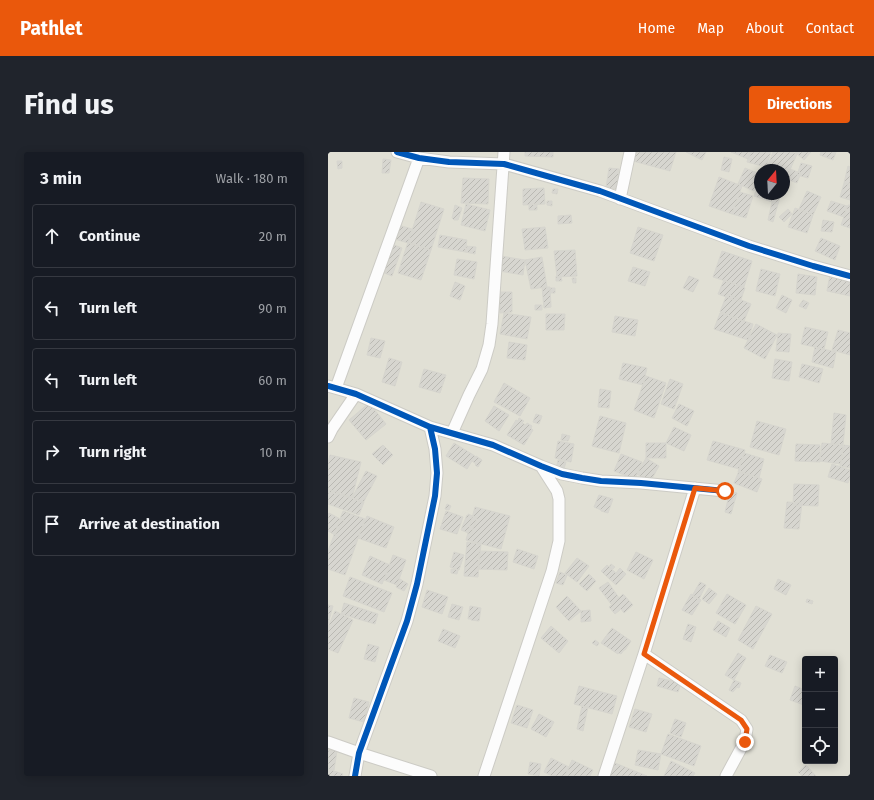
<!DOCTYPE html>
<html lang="en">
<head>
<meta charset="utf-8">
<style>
	body { margin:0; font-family:"Fira Sans",sans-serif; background:#20242c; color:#f1f3f6 }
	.controls { position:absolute; right:12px; bottom:12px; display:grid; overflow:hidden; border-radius:4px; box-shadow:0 2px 10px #0003 }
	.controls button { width:36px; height:36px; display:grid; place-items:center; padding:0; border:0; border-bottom:1px solid #363941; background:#171b24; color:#f1f3f6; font:20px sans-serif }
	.compass { position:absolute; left:426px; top:12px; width:36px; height:36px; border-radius:50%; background:#171b24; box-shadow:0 2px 10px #0003; rotate:18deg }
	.stop { position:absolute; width:12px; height:12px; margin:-9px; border:3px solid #ea580c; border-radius:50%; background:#fff }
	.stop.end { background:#ea580c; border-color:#fff; box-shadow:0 1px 4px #0008 }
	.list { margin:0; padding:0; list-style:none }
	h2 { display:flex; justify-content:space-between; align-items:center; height:52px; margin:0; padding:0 16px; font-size:17px }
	h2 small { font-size:13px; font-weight:400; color:#9ea1a6 }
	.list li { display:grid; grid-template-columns:26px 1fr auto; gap:12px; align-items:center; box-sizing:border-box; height:64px; margin:0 8px 8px; padding:0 8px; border:1px solid #363941; border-radius:4px }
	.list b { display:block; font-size:15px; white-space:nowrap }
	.list em { font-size:13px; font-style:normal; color:#9ea1a6 }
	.icon { flex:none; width:22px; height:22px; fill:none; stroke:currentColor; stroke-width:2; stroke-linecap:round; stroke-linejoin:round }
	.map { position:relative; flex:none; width:522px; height:624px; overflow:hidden; border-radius:4px }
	header { display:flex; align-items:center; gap:24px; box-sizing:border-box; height:56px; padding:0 20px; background:#ea580c; color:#fff }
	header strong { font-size:19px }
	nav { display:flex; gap:22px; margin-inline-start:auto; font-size:14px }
	.intro { display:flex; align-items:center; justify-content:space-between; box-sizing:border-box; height:96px; padding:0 24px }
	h1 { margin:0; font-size:28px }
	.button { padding:10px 18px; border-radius:4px; background:#ea580c; color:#fff; font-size:14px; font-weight:700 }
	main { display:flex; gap:24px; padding:0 24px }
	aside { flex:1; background:#171b24; border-radius:4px; box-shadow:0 2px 10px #0003 }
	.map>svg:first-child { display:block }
</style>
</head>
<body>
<header>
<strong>Pathlet</strong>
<nav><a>Home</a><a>Map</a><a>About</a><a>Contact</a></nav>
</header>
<div class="intro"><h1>Find us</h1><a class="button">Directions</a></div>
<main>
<aside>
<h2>3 min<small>Walk · 180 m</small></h2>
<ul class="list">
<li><svg class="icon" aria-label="ahead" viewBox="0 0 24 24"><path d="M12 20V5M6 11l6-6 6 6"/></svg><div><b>Continue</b></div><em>20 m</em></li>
<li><svg class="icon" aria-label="left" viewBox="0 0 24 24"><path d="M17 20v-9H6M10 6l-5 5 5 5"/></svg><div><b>Turn left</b></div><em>90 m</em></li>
<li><svg class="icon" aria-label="left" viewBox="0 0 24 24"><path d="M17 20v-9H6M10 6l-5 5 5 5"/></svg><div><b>Turn left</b></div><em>60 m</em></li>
<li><svg class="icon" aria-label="right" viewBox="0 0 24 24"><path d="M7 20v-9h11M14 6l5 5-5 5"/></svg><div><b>Turn right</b></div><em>10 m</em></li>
<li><svg class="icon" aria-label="arrive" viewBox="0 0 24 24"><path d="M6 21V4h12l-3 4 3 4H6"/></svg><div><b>Arrive at destination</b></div></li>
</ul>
</aside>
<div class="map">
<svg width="522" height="624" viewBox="0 0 522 624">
	<defs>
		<pattern id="building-hatch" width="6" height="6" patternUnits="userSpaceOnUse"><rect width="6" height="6" fill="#d7d6d0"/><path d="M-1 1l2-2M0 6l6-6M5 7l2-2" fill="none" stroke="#bab9b3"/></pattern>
	</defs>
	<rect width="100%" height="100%" fill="#eeeee8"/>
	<path fill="#e1e0d5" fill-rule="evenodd" d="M0,0H522V624H0ZM432,18H456V42H432ZM477,507H507V609H477Z"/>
	<path fill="url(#building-hatch)" stroke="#d6d5ce" d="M197,0H225V5L197,4Z
		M308,0H348L342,19L305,9Z
		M358,0H378L374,8Z
		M403,0H424L420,7Z
		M422,0H443L438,15L419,10Z
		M445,0H464L469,2L458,27L456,26V18H438Z
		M467,0H483L476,8Z
		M493,0H508L505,8L492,3Z
		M396,5L404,7L401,20L393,18Z
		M55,7L63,8L61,21H54Z
		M9,9H14V16L10,17Z
		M473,11L484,14L480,26L469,23Z
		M520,14L522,15V32L516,31Z
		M281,16L291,17L289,37L278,36Z
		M417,16L432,22V26L426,39L410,32Z
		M462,17L473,21L469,31L458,27Z
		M391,25L414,34L404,62L381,54Z
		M135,26L161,27L160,52L133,51Z
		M432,27V42H453L450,52L426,44Z
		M516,31L522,33V48L512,45Z
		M216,36L217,52L195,53V37Z
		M225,37H230L229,42L224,41Z
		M479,39L493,45L485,63L471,57Z
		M412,40L425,44L418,66L404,62Z
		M219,49H224V54L219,53Z
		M503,49L519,54L516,65L499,59Z
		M93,50L116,57L103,98L80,91Z
		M444,50L450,52L445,70L440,68Z
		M138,52L162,58L157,79L133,73Z
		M201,52H209V58H201Z
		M127,53L134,56L130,68H126L124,66Z
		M520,53H522V76L513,73Z
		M467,56L485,63L479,81L460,75Z
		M460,57L464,62L456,70L451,65Z
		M243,63L244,71L230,72V64Z
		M495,68L506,70L504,80L493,79Z
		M67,72L84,77L80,91L63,86Z
		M217,75L220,96L197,98L194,77Z
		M310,75L335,83L326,109L302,101Z
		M112,83L139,88L137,100L110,95Z
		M493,86L512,94L507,108L487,99Z
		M59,90L74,96L64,124L49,118Z
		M80,90L103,98L93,128L70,121Z
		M138,94L148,95L147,102L137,100Z
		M247,98L249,124L229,125L226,99Z
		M394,99L424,109L416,135L385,125Z
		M167,103L197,108L195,123L165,118Z
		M214,105L219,135L203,137L197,108Z
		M129,107L149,110L146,127L126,123Z
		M305,115L322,120L317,134L300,129Z
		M433,117L452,122L447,144L428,139Z
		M470,122L489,125L487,143L468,141Z
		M502,123L522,128V144L499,139Z
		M228,124L233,125L234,129H228Z
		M361,124L371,128L365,140L355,136Z
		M244,126H248V131H245Z
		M396,128L417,136L412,150L390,142Z
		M127,130L137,134L132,148L122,144Z
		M214,135H222L223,155L216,156Z
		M222,136H227V141H222Z
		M171,140H184V160L172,161Z
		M399,142L423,152L416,169L392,160Z
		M454,143L464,148L458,161L448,156Z
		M475,148L481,151L478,157L471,154Z
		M207,153H214V158H207Z
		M176,161L203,165L199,187L172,182Z
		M392,161L425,172L420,188L386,177Z
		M218,162H237L236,178H218Z
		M287,164L310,168L307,184L284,180Z
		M428,172L449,183L437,207L416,196Z
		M477,175L500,180L496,197L473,192Z
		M510,178L522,181V203L504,198Z
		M450,181L463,182L461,200L448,199Z
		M43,186L57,189L52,206L39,203Z
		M181,190L199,193L197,208L179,206Z
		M487,195L508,200L505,216L484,210Z
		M61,206L74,210L67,234L54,230Z
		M447,207L464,210L461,229L444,226Z
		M295,211L319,216L315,233L291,227Z
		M474,212L495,217L491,231L471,225Z
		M96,217L118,223L112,241L91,235Z
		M318,224L338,231L326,266L306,258Z
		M342,227L355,232L346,257L333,252Z
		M176,231L202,246L192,264L166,250Z
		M272,237L283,239L281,256L270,255Z
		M41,251L58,272L38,288L21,268Z
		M351,252L366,259L359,274L344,266Z
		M166,254L181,263L171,279L157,269Z
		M506,261L518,263L515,293L503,292Z
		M208,262L214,264L211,272L205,270Z
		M272,264L298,271L291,301L264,294Z
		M191,266L196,269L194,271L198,273L199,271L204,274L203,276L205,278L196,293L179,283L188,268L190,269Z
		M429,269L458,277L451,303L422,295Z
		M346,275L363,283L356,299L338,291Z
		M234,282L242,284L240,289L233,288Z
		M230,289L246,292L243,310L227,306Z
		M385,289L417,298L411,317L379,308Z
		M126,291L147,304L139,317L118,304Z
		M318,291H338V306H318Z
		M494,291L515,293L513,312L492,309Z
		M468,292L492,293V310L467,309Z
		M55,293L65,303L55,313L44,302Z
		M516,293L522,294V316L512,314Z
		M416,301L436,307L431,326L410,320Z
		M293,302L314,310L307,327L286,319Z
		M2,303L33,310L24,346L0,340V311Z
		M148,304L154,308L150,315L147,313L148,312L144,309Z
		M318,306L331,314L322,330L309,322Z
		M230,308L238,310L235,320L228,318Z
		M504,312L522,318V326L520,331L500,325Z
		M38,319L49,324L35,351L24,346Z
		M411,319L434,327L429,340L406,331Z
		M466,332L491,333L490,354L465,353Z
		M0,337L36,350L31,363L0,352Z
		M402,339L409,341L403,362L397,360Z
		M271,343L285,347L280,361L273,359V358L266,355Z
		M459,350L474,351L471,377L456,376Z
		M119,352L123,354L121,358L117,357Z
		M147,355L182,364L173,397L138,388Z
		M15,359L37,367L17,423L0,417V399Z
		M118,359L135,365L129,382L112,377Z
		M1,361L16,369L7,383L0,379V362Z
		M140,362L149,366L143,382L133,378L139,363L140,364Z
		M39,364L66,375L58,396L30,386Z
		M139,390L153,392L150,425L136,424Z
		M189,397L210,404L206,417L185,410Z
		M151,399L180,400L179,418L150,417Z
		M126,400L136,403L131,418L122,415Z
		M308,400L325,408L316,427L299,418Z
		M65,403L78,408L69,433L56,428Z
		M42,404L62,413L54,432L34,423Z
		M249,406L261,414L249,430L237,421Z
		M283,412L287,415L284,418L281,415Z
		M279,413L288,421L292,416L298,422L288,433L273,419Z
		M123,417L130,418L129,422L123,421Z
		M232,420L239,423L235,433L228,431Z
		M261,422L268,429L259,439L251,432Z
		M22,425L64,441L56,460L15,444Z
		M72,427L80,432L76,439L68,435Z
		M450,427L463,433L458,443L446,437Z
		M280,430L291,446L283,452L271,436Z
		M372,430L378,433L371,447L364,444Z
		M381,436L389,442L381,452L374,447Z
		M99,438L120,445L114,462L94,455Z
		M295,442L305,453L296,461L293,457L287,462L281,455Z
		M363,442L373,448L364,463L354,458Z
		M399,442L418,453L407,472L388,461Z
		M239,444L253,459L241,469L228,455Z
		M479,447L485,449L484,452L478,450Z
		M16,451L50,462L47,472L13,462Z
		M124,452L135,455L131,468L120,465Z
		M0,453L5,454L0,472Z
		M142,454L153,456L151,469L143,468V467H140Z
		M428,454L444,462L425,497L410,488Z
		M262,458L263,469L253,470V459Z
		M7,459L25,468L10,501L0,497V475Z
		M390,469L402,476L398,485L385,478Z
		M360,472L368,475L363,490L355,487Z
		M223,474L240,489L231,501L213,486Z
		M284,476L303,489L297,498H296L293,502L291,501L290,502L273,491Z
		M115,477L132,484L127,496L110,489Z
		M267,488L271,491L269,494L264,491Z
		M40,492L51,495L47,510L36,507Z
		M410,501L418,506L406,528L397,523Z
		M442,503L459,510L454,521L437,514Z
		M331,526L353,531L350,540L329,534Z
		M406,528L413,531L411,536L409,535L405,540L401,538Z
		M251,534L289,544L284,562L246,552Z
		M467,534L477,538V551L476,553L462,548Z
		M26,546L41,550L36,570L21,566Z
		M189,553L205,558L199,576L183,571Z
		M254,554L260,555L255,579L249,577Z
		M307,557L324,562L318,580L301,575Z
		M211,562L226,570L218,585L203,577Z
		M347,567L358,571L353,585L342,581Z
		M340,582L373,594L366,614L333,602Z
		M0,598L9,599L6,618L0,617Z
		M310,598L333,602L330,618L307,613Z
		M223,606L241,615L237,624H224L216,620Z
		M244,608L265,618L262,624H237Z
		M343,609L367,621L365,624H336Z
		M202,610L213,612L211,624L200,622Z
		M287,611L319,624H282Z
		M478,613L488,624H474L470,620Z
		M0,617L15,622L14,624H0Z"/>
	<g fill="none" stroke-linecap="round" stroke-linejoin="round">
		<defs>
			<path id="minor" d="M69,0L91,6L121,10L176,12L272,39L421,94L485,114L522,124
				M292,47L302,0
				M0,234L28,242L102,275L165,293L213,314L234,322L254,326L273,329L313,331L397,339
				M8,236L91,6
				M124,281L141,243L154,217L161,193L164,172L176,0
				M0,285L4,277L28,242
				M316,502L413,568L419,577L417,589L398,624
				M0,590L31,601L103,624
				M27,624L31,601L79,469L89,432L107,344L109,321L107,297L102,275
				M156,624L224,419L231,389V347L229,339L213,314
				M276,624L316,502L367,336"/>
		</defs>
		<use href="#minor" stroke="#cccbc5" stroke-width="13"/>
		<use href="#minor" stroke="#fcfcfc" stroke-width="11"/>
		<defs>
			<path id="cycleway" d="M69,0L91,6L121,10L176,12L272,39L421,94L485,114L522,124
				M0,234L28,242L102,275L165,293L213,314L234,322L254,326L273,329L313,331L397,339
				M27,624L31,601L79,469L89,432L107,344L109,321L107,297L102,275"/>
		</defs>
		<use href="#cycleway" stroke="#fff" stroke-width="8"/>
		<use href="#cycleway" stroke="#0057b8" stroke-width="6"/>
	</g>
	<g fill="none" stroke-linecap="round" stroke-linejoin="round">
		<path stroke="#ea580c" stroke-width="5" d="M397,339L367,336L316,502L413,568L419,577L417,590"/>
	</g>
</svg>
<div class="controls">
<button>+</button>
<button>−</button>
<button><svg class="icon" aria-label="locate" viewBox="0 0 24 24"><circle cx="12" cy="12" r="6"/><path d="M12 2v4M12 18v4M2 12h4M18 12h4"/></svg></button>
</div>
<svg class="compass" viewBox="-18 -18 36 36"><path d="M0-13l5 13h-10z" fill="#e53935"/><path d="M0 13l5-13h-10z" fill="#9ea1a6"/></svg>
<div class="stop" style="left:397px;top:339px"></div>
<div class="stop end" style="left:417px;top:590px"></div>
</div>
</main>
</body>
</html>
